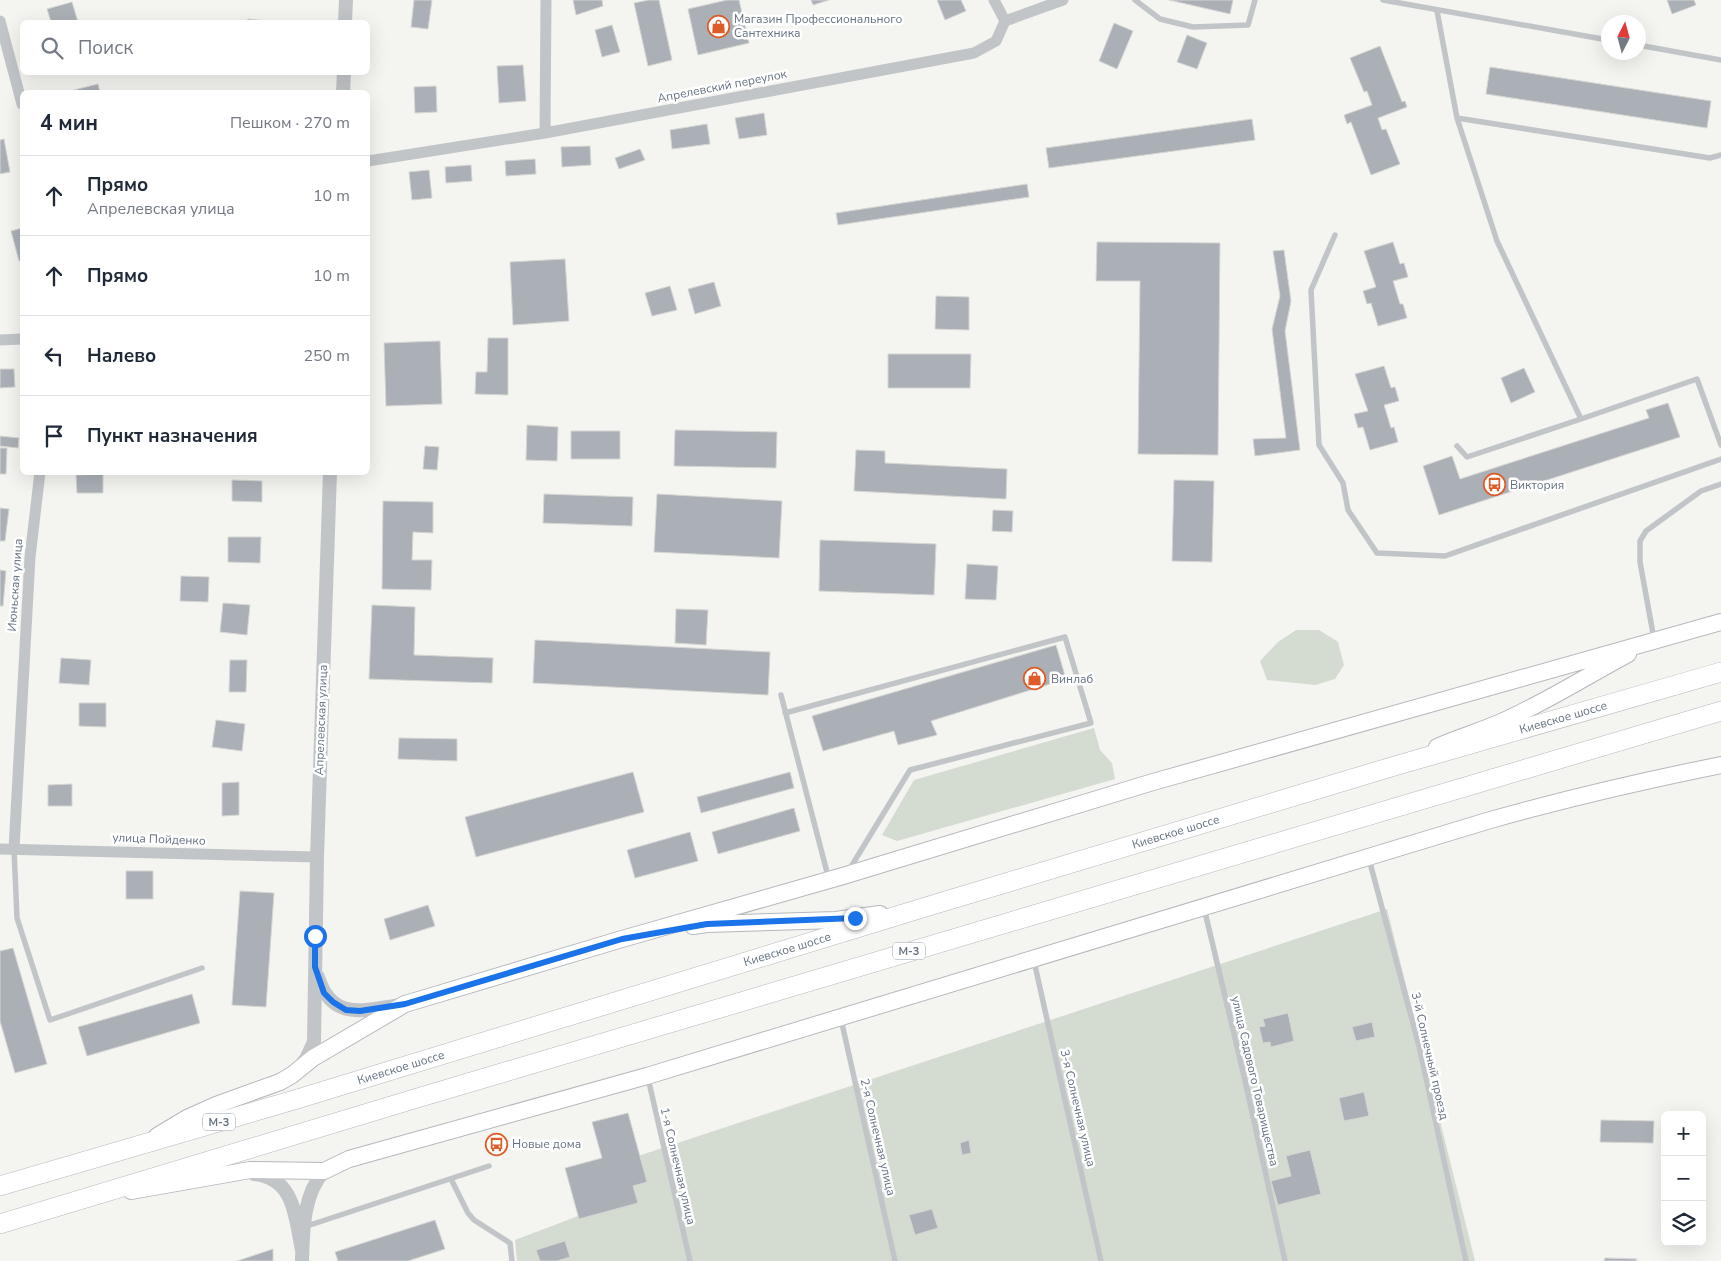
<!DOCTYPE html>
<html lang="ru">
<head>
<meta charset="utf-8">
<style>
	body { margin:0; font-family:"Nunito Sans",sans-serif; background:#f2f2f3; color:#1f2937 }
	.controls { position:absolute; right:15px; bottom:15px; display:grid; overflow:hidden; border-radius:8px; box-shadow:0 5px 20px #0002 }
	.controls button { width:45px; height:45px; display:grid; place-items:center; padding:0; border:0; border-bottom:1px solid #e0e1e3; background:#fff; color:#1f2937; font:25px sans-serif }
	.compass { position:absolute; left:1601px; top:15px; width:45px; height:45px; border-radius:50%; background:#fff; box-shadow:0 5px 20px #0002; rotate:6deg }
	.stop { position:absolute; width:15px; height:15px; margin:-11px; border:4px solid #1a73e8; border-radius:50%; background:#fff }
	.stop.end { background:#1a73e8; border-color:#fff; box-shadow:0 1px 5px #0008 }
	.list { margin:0; padding:0; list-style:none }
	h2 { display:flex; justify-content:space-between; align-items:center; height:65px; margin:0; padding:0 20px; font-size:21px }
	h2 small { font-size:16px; font-weight:400; color:#747a83 }
	.list li { display:grid; grid-template-columns:32px 1fr auto; gap:15px; align-items:center; box-sizing:border-box; height:80px; padding:0 20px; border-top:1px solid #e0e1e3 }
	.list b { display:block; font-size:19px; white-space:nowrap }
	.list p { margin:0; font-size:16px; white-space:nowrap; color:#747a83 }
	.list em { font-size:16px; font-style:normal; color:#747a83 }
	.icon { flex:none; width:28px; height:28px; fill:none; stroke:currentColor; stroke-width:2; stroke-linecap:round; stroke-linejoin:round }
	.map { position:relative; flex:none; width:1721px; height:1261px; overflow:hidden }
	.search { position:absolute; background:#fff; box-shadow:0 5px 20px #0002; left:20px; top:20px; width:350px; height:55px; display:flex; align-items:center; gap:12px; box-sizing:border-box; padding:0 18px; border-radius:8px; color:#747a83; font-size:19px }
	.panel { position:absolute; background:#fff; box-shadow:0 5px 20px #0002; left:20px; top:90px; width:350px; height:385px; border-radius:8px }
	.map>svg:first-child { display:block }
</style>
</head>
<body>
<div class="map">
<svg width="1721" height="1261" viewBox="0 0 1721 1261">
	<rect width="100%" height="100%" fill="#f4f4f0"/>
	<path fill="#d4dbd1" d="M1296,630H1319L1338,642L1344,665L1335,679L1315,685L1267,680L1260,661L1278,642Z
		M1094,728L1100,750L1112,763L1115,779L897,841L882,835L914,780Z
		M1387,909L1475,1261H517L515,1240L586,1213L632,1158Z"/>
	<path fill="#aab0b6" stroke="#d5d5d3" d="M414,0H432L428,29L411,27Z
		M573,0H602L603,6L576,15Z
		M649,0H659L672,60L648,66L634,3Z
		M727,0H739L749,43L698,55L688,9Z
		M811,0H829L813,5Z
		M937,0H961L966,11L945,20Z
		M1169,0H1233L1230,14Z
		M1667,0H1694L1696,5L1672,14Z
		M72,2L78,22H51L47,9Z
		M248,19L275,22H247Z
		M1114,23L1133,31L1117,69L1099,61Z
		M612,25L620,52L602,57L595,30Z
		M1187,35L1207,43L1197,69L1177,62Z
		M1380,46L1402,102L1405,101L1407,107L1378,118L1382,130L1386,129L1400,164L1371,175L1351,122L1347,124L1344,115L1372,105L1367,91L1364,92L1350,58Z
		M523,65L526,101L499,103L497,66Z
		M1490,67L1711,101L1707,128L1486,94Z
		M98,84L100,92H70V91Z
		M436,86L437,112L415,113L414,87Z
		M764,113L767,135L739,139L735,118Z
		M1252,119L1255,140L1049,168L1046,148Z
		M707,124L710,144L672,149L670,130Z
		M4,139L10,172L0,174V140Z
		M590,146L591,165L562,167L561,147Z
		M640,149L645,160L619,169L615,158Z
		M535,159L536,174L506,176L505,161Z
		M471,165L472,181L446,183L445,167Z
		M429,170L432,198L412,200L409,172Z
		M1027,184L1029,197L838,225L836,213Z
		M22,228V260L19,261L11,231Z
		M1097,242L1220,243L1218,455L1138,454L1140,281H1096Z
		M1393,242L1400,264L1404,263L1408,277L1393,281L1400,304H1403L1407,318L1378,326L1371,303L1367,304L1363,291L1376,287L1364,251Z
		M1284,250L1291,301L1285,331L1300,450L1255,456L1253,439L1286,438L1272,329L1280,296L1273,251Z
		M565,259L569,321L513,325L510,262Z
		M714,282L721,306L695,314L688,289Z
		M670,286L677,310L652,316L645,293Z
		M936,296L969,297V330L935,329Z
		M488,338H508V395L475,394L476,372H487Z
		M440,341L442,404L386,406L384,343Z
		M888,354H971L970,388H888Z
		M1384,366L1391,388L1395,387L1399,401L1384,405L1391,428L1394,427L1398,442L1370,450L1363,427L1358,428L1354,414L1368,411L1355,374Z
		M1524,368L1535,392L1511,403L1501,378Z
		M0,369H14L15,387L0,388Z
		M1668,403L1680,437L1439,515L1423,466L1452,456L1460,479L1649,418L1646,410Z
		M527,425L558,427L557,461L526,460Z
		M675,430L777,432L776,468L674,466Z
		M571,431H620V459H571Z
		M0,436L19,438L18,448L0,446Z
		M425,446L439,447L437,470L423,469Z
		M0,448H7L6,474H0Z
		M856,450L885,451V463L1007,469L1006,499L854,491Z
		M103,474V493H77L76,475Z
		M232,480L262,481V502L232,501Z
		M1174,480L1214,481L1212,562L1172,561Z
		M544,494L633,497L632,526L543,523Z
		M657,494L782,501L779,558L654,552Z
		M383,501L433,502V533L413,532L412,560H432L431,590L382,589Z
		M0,508L9,509L5,541H0Z
		M993,510L1013,511L1012,532L992,531Z
		M228,537H261L260,563L228,562Z
		M820,540L936,544L934,595L819,591Z
		M967,564L998,566L996,600L965,599Z
		M0,570L6,571L3,606H0Z
		M181,576L209,577L208,602L180,601Z
		M223,603L250,605L247,635L220,632Z
		M372,605L415,607L414,655L493,658L492,683L369,679Z
		M676,609L708,610L706,645L675,643Z
		M535,640L770,652L768,695L533,683Z
		M1056,645L1066,679L931,721L937,735L898,745L894,731L823,751L812,716Z
		M61,658L91,660L89,685L59,683Z
		M230,660H247L246,692H229Z
		M79,703H106V727L79,726Z
		M216,720L245,724L242,751L212,747Z
		M399,738L457,739V761L398,759Z
		M633,772L644,812L476,857L465,817Z
		M790,772L794,788L701,813L697,797Z
		M239,782V815L222,816V783Z
		M72,784V806H48V785Z
		M794,808L800,831L718,854L712,832Z
		M690,832L698,861L635,878L627,850Z
		M126,871H153V899H126Z
		M240,891L274,893L266,1007L232,1005Z
		M428,905L435,926L390,940L384,919Z
		M13,948L47,1064L15,1073L0,1021V951Z
		M192,994L200,1023L87,1056L78,1027Z
		M1288,1013L1294,1041L1271,1047L1270,1042L1263,1043L1259,1027L1265,1026L1263,1019Z
		M1372,1022L1375,1037L1356,1041L1352,1027Z
		M1364,1092L1369,1116L1344,1121L1339,1098Z
		M628,1113L647,1182L633,1186L638,1203L579,1219L565,1168L602,1158L592,1122Z
		M1601,1120L1654,1121L1653,1143L1600,1142Z
		M969,1140L971,1153L962,1155L960,1143Z
		M1310,1150L1321,1194L1278,1205L1271,1181L1291,1176L1286,1156Z
		M932,1209L938,1228L915,1235L909,1215Z
		M435,1220L445,1249L408,1261H338L335,1252Z
		M565,1241L570,1257L557,1261H540L536,1250Z
		M273,1249V1261H237Z
		M1605,1258L1637,1259L1636,1261H1604Z"/>
	<g fill="none" stroke-linecap="round" stroke-linejoin="round">
		<defs>
			<path id="secondary" d="M1437,747C1462,736 1488,729 1512,717C1552,698 1589,675 1628,654
				M693,926L707,924L836,920L880,914
				M157,1136L187,1118L216,1105L280,1082L292,1075L313,1058L405,1004L622,939L843,876L1153,782L1721,622
				M131,1191L250,1170L324,1171L349,1159L647,1076L1487,821C1564,799 1642,781 1721,765"/>
			<g id="trunk">
				<path id="s1" d="M0,1186L294,1100L929,906L1398,765L1721,672"/>
				<path d="M0,1224L424,1096L1721,711"/>
			</g>
		</defs>
		<use href="#secondary" stroke="#b4b8bc" stroke-width="18"/>
		<use href="#trunk" stroke="#b4b7ba" stroke-width="20"/>
		<path stroke="#c2c5c8" stroke-width="5.5" d="M1135,0L1160,19L1193,27L1248,25L1255,0
			M1383,0L1608,40
			M1437,11L1457,118L1497,241L1581,419L1697,379L1721,445
			M1638,45L1721,60
			M1457,118L1710,158L1721,155
			M1335,235L1311,290L1319,445L1343,483L1348,510L1377,553L1445,556L1721,459
			M1457,446L1467,457L1581,419
			M1654,639L1640,562V541L1646,531L1701,491L1721,484
			M781,695L829,880
			M785,713L1065,637L1091,723L910,770L849,870
			M14,849L17,918L50,1020L202,968
			M1369,859L1419,1046L1466,1261
			M1204,908L1244,1076L1285,1261
			M1034,961L1101,1261
			M841,1019L895,1261
			M648,1078L690,1261
			M451,1179L468,1213L474,1220L510,1243L512,1261
			M304,1227L489,1166"/>
		<path stroke="#c2c5c8" stroke-width="11" d="M994,0L1005,21
			M0,21L22,104
			M545,133L546,0
			M368,161L545,133L974,53L996,41L1005,21L1063,0
			M0,340L22,339
			M0,849L317,857
			M14,849L30,557L40,472"/>
		<path stroke="#c2c5c8" stroke-width="14" d="M345,22L346,0
			M343,92L344,72
			M318,977C332,1022 365,1010 401,1005
			M301,1065L306,1059L314,1042L317,857L330,472
			M254,1174C295,1178 295,1217 302,1250
			M302,1261C303,1230 303,1195 324,1171"/>
		<use href="#secondary" stroke="#fff" stroke-width="16"/>
		<use href="#trunk" stroke="#fff" stroke-width="19"/>
	</g>
	<g fill="none" stroke-linecap="round" stroke-linejoin="round">
		<path stroke="#1a73e8" stroke-width="6" d="M315,936V967L324,993L333,1002L346,1010L360,1011L405,1004L622,939L707,924L855,918"/>
	</g>
	<defs>
		<symbol id="shop-ring" viewBox="-11 -11 22 22"><circle r="9.5" fill="#fff" stroke="#dd5c27" stroke-width="1.5"/><path d="M-5-2.5h2.3a2.7 3.5 0 0 1 5.4 0H5L5.5 6h-11ZM-1.5-2.5h3a1.5 2.3 0 0 0-3 0Z" fill="#dd5c27"/></symbol>
		<symbol id="bus-ring" viewBox="-11 -11 22 22"><circle r="9.5" fill="#fff" stroke="#dd5c27" stroke-width="1.5"/><path d="M-5-6H5V4H4V6H2V4H-2V6H-4V4H-5ZM-3.5-4V0h7V-4ZM-3.5 1.2v1.5H-2V1.2ZM2 1.2v1.5H3.5V1.2Z" fill="#dd5c27"/></symbol>
	</defs>
	<g fill-rule="evenodd">
		<use href="#shop-ring" x="706" y="14" width="25" height="25"/>
		<use href="#bus-ring" x="1482" y="472" width="25" height="25"/>
		<use href="#shop-ring" x="1022" y="666" width="25" height="25"/>
		<use href="#bus-ring" x="484" y="1132" width="25" height="25"/>
	</g>
	<g text-anchor="middle" stroke-width="5" stroke-linejoin="round" paint-order="stroke">
		<g fill="#fff" stroke="#929ca6" stroke-width="1">
			<rect x="893" y="942.5" width="32" height="17" rx="4"/>
			<rect x="203" y="1113.5" width="32" height="17" rx="4"/>
		</g>
		<g font-size="11" font-weight="bold" fill="#647280">
			<text x="909" y="955">М-3</text>
			<text x="219" y="1126">М-3</text>
		</g>
		<g font-size="12" fill="#647280" stroke="#fff" text-anchor="start">
			<text x="734" y="23">Магазин Профессионального<tspan x="734" dy="14">Сантехника</tspan></text>
			<text x="1510" y="489">Виктория</text>
			<text x="1051" y="683">Винлаб</text>
			<text x="512" y="1148">Новые дома</text>
		</g>
		<g font-size="12" fill="#647280" stroke="#fff">
			<text transform="translate(722 86) rotate(-11)" y="4">Апрелевский переулок</text>
			<text transform="translate(15 585) rotate(-86)" y="4">Июньская улица</text>
			<text dy="4" stroke="none"><textPath href="#s1" startOffset="1632">Киевское шоссе</textPath></text>
			<text transform="translate(321 720) rotate(-88)" y="4">Апрелевская улица</text>
			<text dy="4" stroke="none"><textPath href="#s1" startOffset="1228">Киевское шоссе</textPath></text>
			<text transform="translate(159 839) rotate(2)" y="4">улица Пойденко</text>
			<text dy="4" stroke="none"><textPath href="#s1" startOffset="822">Киевское шоссе</textPath></text>
			<text transform="translate(1430 1056) rotate(77)" y="4">3-й Солнечный проезд</text>
			<text dy="4" stroke="none"><textPath href="#s1" startOffset="418">Киевское шоссе</textPath></text>
			<text transform="translate(1255 1081) rotate(77)" y="4">улица Садового Товарищества</text>
			<text transform="translate(1078 1108) rotate(77)" y="4">3-я Солнечная улица</text>
			<text transform="translate(878 1137) rotate(77)" y="4">2-я Солнечная улица</text>
			<text transform="translate(678 1166) rotate(77)" y="4">1-я Солнечная улица</text>
		</g>
	</g>
</svg>
<div class="controls">
<button>+</button>
<button>−</button>
<button><svg class="icon" aria-label="layers" viewBox="0 0 24 24"><path d="M12 4l9 5-9 5-9-5zM3 14l9 5 9-5"/></svg></button>
</div>
<svg class="compass" viewBox="-18 -18 36 36"><path d="M0-13l5 13h-10z" fill="#e53935"/><path d="M0 13l5-13h-10z" fill="#747a83"/></svg>
<div class="stop" style="left:315px;top:936px"></div>
<div class="stop end" style="left:855px;top:918px"></div>
<div class="search"><svg class="icon" aria-label="search" viewBox="0 0 24 24"><circle cx="10" cy="10" r="6"/><path d="M15 15l6 6"/></svg>Поиск</div>
<section class="panel">
<h2>4 мин<small>Пешком · 270 m</small></h2>
<ul class="list">
<li><svg class="icon" aria-label="ahead" viewBox="0 0 24 24"><path d="M12 20V5M6 11l6-6 6 6"/></svg><div><b>Прямо</b><p>Апрелевская улица</p></div><em>10 m</em></li>
<li><svg class="icon" aria-label="ahead" viewBox="0 0 24 24"><path d="M12 20V5M6 11l6-6 6 6"/></svg><div><b>Прямо</b></div><em>10 m</em></li>
<li><svg class="icon" aria-label="left" viewBox="0 0 24 24"><path d="M17 20v-9H6M10 6l-5 5 5 5"/></svg><div><b>Налево</b></div><em>250 m</em></li>
<li><svg class="icon" aria-label="arrive" viewBox="0 0 24 24"><path d="M6 21V4h12l-3 4 3 4H6"/></svg><div><b>Пункт назначения</b></div></li>
</ul>
</section>
</div>
</body>
</html>
